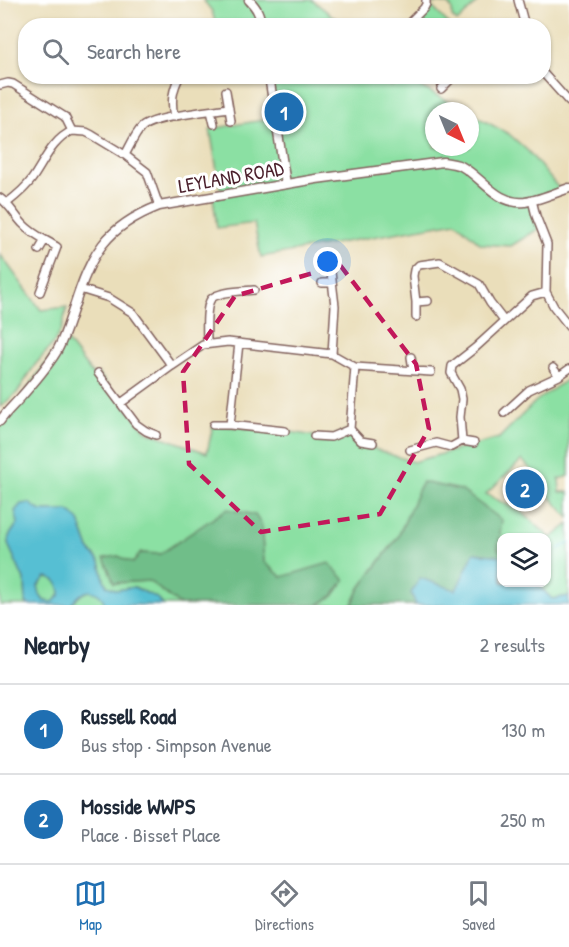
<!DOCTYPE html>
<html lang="en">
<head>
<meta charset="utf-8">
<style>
	body { margin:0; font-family:"Patrick Hand",sans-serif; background:#f6f6f7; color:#1f2937 }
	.controls { position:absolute; right:18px; bottom:18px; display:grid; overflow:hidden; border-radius:12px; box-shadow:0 2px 4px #0004 }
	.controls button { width:54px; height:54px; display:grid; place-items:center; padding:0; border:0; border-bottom:2px solid #e0e1e3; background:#fff; color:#1f2937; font:30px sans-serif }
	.compass { position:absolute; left:425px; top:102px; width:54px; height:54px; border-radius:50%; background:#fff; box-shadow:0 2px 4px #0004; rotate:137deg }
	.you { position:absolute; left:328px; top:262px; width:21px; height:21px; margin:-15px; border:4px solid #fff; border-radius:50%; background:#1a73e8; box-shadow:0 0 0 9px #1a73e833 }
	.badge { display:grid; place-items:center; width:39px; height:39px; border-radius:50%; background:#1f6fb2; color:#fff; font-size:20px; font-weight:700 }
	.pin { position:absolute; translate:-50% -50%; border:3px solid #fff; box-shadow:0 2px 6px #0006 }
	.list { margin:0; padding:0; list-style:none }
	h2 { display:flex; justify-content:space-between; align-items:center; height:78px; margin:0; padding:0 24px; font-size:26px }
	h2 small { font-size:20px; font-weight:400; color:#747a83 }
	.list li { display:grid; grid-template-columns:39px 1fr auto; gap:18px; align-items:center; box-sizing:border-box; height:90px; padding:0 24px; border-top:2px solid #e0e1e3 }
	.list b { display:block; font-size:22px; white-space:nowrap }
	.list p { margin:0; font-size:20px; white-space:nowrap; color:#747a83 }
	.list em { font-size:20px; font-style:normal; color:#747a83 }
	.icon { flex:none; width:33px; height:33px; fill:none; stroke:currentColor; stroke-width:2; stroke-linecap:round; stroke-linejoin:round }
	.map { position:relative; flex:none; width:569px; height:605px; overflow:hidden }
	.search { position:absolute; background:#fff; box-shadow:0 2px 4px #0004; left:18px; right:18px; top:18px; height:66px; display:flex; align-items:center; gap:15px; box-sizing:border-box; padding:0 21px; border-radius:24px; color:#747a83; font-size:22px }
	.sheet { height:258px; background:#fff }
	nav { display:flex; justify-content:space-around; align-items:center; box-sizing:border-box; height:84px; border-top:2px solid #e0e1e3; background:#fff; font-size:16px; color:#747a83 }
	nav a { display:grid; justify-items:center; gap:3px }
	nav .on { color:#1f6fb2 }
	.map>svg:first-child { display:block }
</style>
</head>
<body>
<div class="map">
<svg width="569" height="605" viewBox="0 0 569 605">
	<rect width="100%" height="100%" fill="#fff"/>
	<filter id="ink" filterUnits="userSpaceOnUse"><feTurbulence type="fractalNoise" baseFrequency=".0167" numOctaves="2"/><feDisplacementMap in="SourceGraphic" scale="12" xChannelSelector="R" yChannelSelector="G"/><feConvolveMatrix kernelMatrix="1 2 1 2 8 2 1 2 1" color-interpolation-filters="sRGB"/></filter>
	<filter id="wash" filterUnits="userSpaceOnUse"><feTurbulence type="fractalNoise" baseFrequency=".008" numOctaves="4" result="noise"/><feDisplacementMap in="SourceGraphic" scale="24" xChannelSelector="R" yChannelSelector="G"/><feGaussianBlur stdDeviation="1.35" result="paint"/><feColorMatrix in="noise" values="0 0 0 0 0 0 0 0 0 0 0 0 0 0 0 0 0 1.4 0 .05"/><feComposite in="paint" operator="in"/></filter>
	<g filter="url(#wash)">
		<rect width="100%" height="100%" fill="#eadeba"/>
		<path fill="#8be0a3" stroke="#6a8067" stroke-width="1.5" d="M203,0H312L340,22L337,26L216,25L212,11Z
			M433,0H480L457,22L452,17V9L449,5L441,3L433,4Z
			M432,7L450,25H414Z
			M364,76L379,77L391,87L398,79L408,80L466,111H434V147H470V113L509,134L528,151L561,191L532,200L540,228L511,246L481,244L456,222L261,257L254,223L217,228L213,197L221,194L210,129L275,118L269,77Z
			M0,254L41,310L67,307L62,328L53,344L35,365L17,393L0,407Z
			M64,337L93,375L98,373L146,431L207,453L213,425L285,431L314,436L331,437L350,429L361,441L373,443L374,449L413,462L499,438L536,401L569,378V476L559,479L560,492H569V518L546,492L549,489L522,460L486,494L523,513L551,538L569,524V596L552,599L536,583L546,582V538H502L501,552L422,482L398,537L360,588L352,605H318L333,596L282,577L264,562L261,525L227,509L160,554L141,553L133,564L118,556L114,583L149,581L180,605H163L157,598L135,587L117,590L107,586L104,580L100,562L89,549L79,521L68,511H41L18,523L9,536L8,544L25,582L26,602L28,605H0V421L19,400Z
			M46,576C57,579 60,584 60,595L53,602L44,601L40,595L38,586Z
			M89,591C97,592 105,596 105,605H70L83,593Z"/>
		<path fill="#70be89" stroke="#5d6e5a" stroke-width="1.5" d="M422,482L461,490L502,520L498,548L501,552V577L453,605H352L360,588L398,537Z
			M227,509L255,515L261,524L264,562L282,577L329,563L345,580L333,596L318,605H180L149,581L114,583L104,558L118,556L133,563L140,553L160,554Z"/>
		<path fill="#56bfd3" stroke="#506f7f" stroke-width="1.5" fill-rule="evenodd" d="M29,503L41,511H68L73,514L79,521L89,549L100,562L104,580L107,586L117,590L134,587L157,598L163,605H105C103,595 92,587 82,594C78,596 74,602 70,605H28L26,602L25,582L8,544L9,536L18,523L15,511L21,504ZM46,577C57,579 60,584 60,595L53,602L44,601L40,595L38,586Z
			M474,553L501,556L502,582L536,583L552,599L569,596V605H416L411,593L420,578L456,590Z"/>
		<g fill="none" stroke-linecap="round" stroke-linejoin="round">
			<path stroke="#56bfd3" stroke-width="2" d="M559,549L569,543"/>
		</g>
	</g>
	<g filter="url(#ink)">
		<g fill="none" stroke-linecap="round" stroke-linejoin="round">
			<defs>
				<path id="minor" d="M518,0L525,26
					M406,26L424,8L426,4V0
					M544,74L569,102
					M0,85L8,83L13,84L65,117L72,131L86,132L92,135L125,155L147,172L159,206
					M441,89L454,76
					M226,91L231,121
					M211,111L214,124
					M174,117C171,102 172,90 180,76
					M125,155C130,146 135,134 142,127C155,116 210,111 229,108
					M0,198C10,205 15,216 23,224C32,234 46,240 57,247L40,292
					M532,200L536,216L547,244L546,292L554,307L569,326
					M7,203C16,196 25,189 32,179C44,162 52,140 72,131
					M39,250L45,240
					M331,272L335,306L332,354
					M322,283H332
					M80,289L109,298L133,313L172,366L121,403
					M416,302L428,301
					M416,317V302L413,276L414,270L419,265L440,262L479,284L490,303L504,321
					M207,343C207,333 205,307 211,299C218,291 244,291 254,290
					M239,343L230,425L285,431
					M411,357L413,370
					M172,366L203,345L228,342L332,354L355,367L431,372
					M355,367L350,429L361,441L373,443
					M553,368L559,376
					M98,373L136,424L146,431L156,435
					M504,413L529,390L559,376L569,369
					M213,425H230
					M314,436L331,437L350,429
					M474,443L462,441L460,417L462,399L460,389L451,373L452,366L475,348L532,296L546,292
					M410,450L436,443L451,447L462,441"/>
				<path id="tertiary" d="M249,0C257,8 260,14 261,26
					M269,76L286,184
					M0,421C6,412 14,405 21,397C34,382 48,367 58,349C65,336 69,321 74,307C91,254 105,227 159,206L316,179L443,162C450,163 456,164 461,166C483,178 497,205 525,202C539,200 555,193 569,188"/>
			</defs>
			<use href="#minor" stroke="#82625d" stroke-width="10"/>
			<use href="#tertiary" stroke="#82625d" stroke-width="11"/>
			<use href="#minor" stroke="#fff" stroke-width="7"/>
			<use href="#tertiary" stroke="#fff" stroke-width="8"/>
		</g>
	</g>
	<path fill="none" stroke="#c2185b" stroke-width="4.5" stroke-dasharray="12 8" stroke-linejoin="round" d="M340,265L416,364L429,429L380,514L261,532L189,464L183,372L235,296Z"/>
	<g text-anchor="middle" stroke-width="6" stroke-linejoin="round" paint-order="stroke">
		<g font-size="20" fill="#4a1f2b" stroke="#fff">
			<text transform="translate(231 177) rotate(-10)" y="7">LEYLAND ROAD</text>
		</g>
	</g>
</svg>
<div class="controls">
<button><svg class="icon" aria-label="layers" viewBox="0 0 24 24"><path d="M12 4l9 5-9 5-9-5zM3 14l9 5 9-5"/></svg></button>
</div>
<svg class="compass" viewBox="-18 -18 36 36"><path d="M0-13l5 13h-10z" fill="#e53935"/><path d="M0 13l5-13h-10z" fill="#747a83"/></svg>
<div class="you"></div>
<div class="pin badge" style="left:284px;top:112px">1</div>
<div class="pin badge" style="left:525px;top:489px">2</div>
<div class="search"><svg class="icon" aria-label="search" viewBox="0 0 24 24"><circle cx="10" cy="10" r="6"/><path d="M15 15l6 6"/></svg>Search here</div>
</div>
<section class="sheet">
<h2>Nearby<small>2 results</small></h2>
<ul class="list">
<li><span class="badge">1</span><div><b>Russell Road</b><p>Bus stop · Simpson Avenue</p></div><em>130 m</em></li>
<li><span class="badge">2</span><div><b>Mosside WWPS</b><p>Place · Bisset Place</p></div><em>250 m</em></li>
</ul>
</section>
<nav>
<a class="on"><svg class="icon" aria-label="map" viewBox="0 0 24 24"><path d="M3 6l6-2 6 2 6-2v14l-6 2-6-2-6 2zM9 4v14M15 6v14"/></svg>Map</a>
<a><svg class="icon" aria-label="directions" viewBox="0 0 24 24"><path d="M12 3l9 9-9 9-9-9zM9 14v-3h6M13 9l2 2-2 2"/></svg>Directions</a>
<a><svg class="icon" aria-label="saved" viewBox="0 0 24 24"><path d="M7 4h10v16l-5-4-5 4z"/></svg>Saved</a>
</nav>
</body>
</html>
